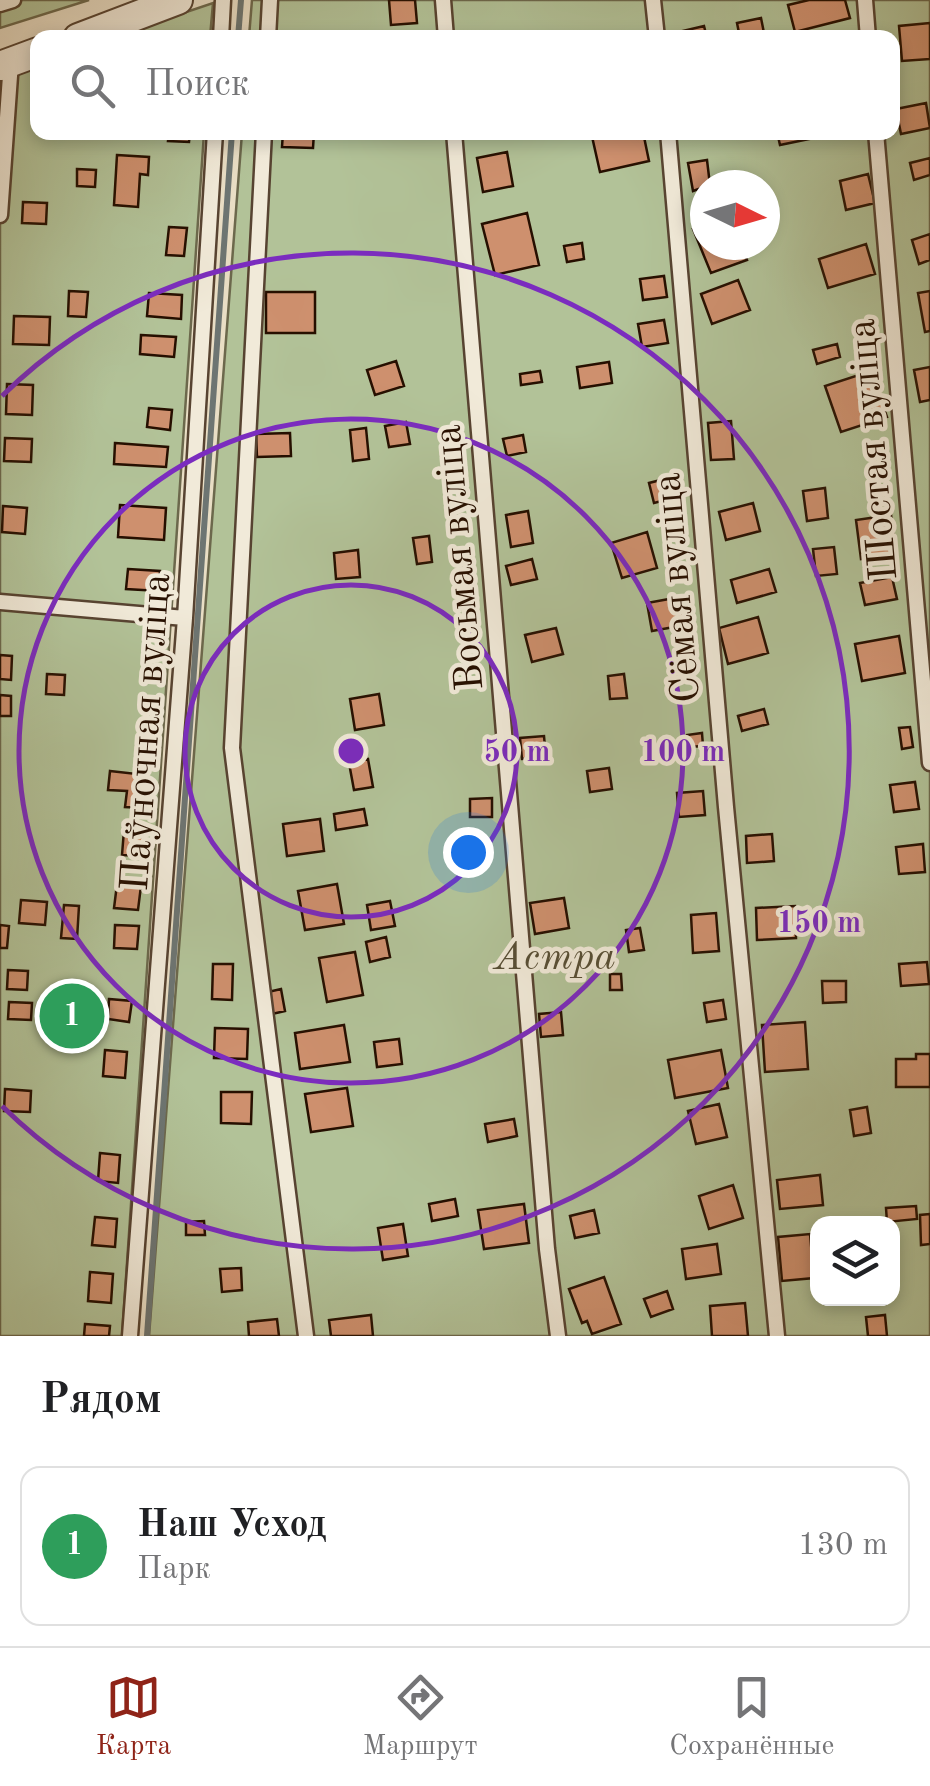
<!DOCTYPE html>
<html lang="ru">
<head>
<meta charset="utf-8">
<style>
	body { margin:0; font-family:"Old Standard TT",serif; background:#f6f6f6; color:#202124 }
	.controls { position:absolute; right:30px; bottom:30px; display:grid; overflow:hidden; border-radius:20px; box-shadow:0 5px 15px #0003 }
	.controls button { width:90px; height:90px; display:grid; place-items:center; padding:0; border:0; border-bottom:2px solid #e0e0e0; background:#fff; color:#202124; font:50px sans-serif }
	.compass { position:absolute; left:690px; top:170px; width:90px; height:90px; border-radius:50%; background:#fff; box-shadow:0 5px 15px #0003; rotate:95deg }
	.you { position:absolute; left:468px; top:852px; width:35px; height:35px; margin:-25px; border:8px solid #fff; border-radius:50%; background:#1a73e8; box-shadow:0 0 0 15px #1a73e833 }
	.badge { display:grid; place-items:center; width:65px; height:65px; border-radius:50%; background:#8f2418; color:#fff; font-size:32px; font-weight:700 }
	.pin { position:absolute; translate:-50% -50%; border:5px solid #fff; box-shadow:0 2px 10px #0006 }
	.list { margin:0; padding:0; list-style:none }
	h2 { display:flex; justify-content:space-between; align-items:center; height:130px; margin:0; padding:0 40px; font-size:42px }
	h2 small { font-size:32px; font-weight:400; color:#757577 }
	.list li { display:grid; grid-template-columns:65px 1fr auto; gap:30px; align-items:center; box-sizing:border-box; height:160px; margin:0 20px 20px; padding:0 20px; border:2px solid #e0e0e0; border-radius:20px }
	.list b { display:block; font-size:38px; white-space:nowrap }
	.list p { margin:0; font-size:32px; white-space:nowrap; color:#757577 }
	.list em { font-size:32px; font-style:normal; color:#757577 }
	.icon { flex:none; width:55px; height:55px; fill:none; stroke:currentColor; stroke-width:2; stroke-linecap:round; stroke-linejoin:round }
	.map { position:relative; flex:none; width:930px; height:1336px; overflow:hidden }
	.search { position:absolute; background:#fff; box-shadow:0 5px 15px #0003; left:30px; right:30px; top:30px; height:110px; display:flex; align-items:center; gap:25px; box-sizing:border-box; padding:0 35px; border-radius:20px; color:#757577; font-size:38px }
	.sheet { height:310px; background:#fff }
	nav { display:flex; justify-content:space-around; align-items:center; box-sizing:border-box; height:140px; border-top:2px solid #e0e0e0; background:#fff; font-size:28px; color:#757577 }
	nav a { display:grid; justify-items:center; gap:5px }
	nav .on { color:#8f2418 }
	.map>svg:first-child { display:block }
</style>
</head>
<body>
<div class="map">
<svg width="930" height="1336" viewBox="0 0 930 1336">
	<rect width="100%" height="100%" fill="#e9dec5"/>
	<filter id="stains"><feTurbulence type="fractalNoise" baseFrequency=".002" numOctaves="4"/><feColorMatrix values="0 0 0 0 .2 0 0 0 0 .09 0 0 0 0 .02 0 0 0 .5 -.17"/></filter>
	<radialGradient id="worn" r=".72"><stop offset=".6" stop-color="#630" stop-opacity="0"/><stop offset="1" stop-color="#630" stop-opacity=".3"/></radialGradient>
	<path fill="#b2c298" stroke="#6c684c" stroke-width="2.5" fill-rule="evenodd" d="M0,0H89L0,28Z
		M252,0H930V1336H149L242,133L892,132V38L249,37ZM705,185H765V245H705ZM818,1224H892V1298H818Z
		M213,3L210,37L109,38Z
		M37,61L38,132L204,133L122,1336H0V74Z"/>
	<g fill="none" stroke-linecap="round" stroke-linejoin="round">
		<path stroke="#6d7572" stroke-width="6" d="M238,38L241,0
			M147,1336L232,132"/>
	</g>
	<path fill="#ce906e" stroke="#260f00" stroke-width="2.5" d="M389,0H415L417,23L391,25Z
		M809,0H845L850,18L795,32L788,5Z
		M761,18L765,38H740L737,23Z
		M930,23V59L902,61L899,26Z
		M704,26L707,38H670V34Z
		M926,103L930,128L901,134L896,109Z
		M169,132H190L189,142L168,141Z
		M283,132H314L313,148L282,147Z
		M591,132H643L649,161L600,172Z
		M777,132H807L809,139L780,145Z
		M507,152L513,186L483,192L477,158Z
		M117,155L149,157L148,175L140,174L138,207L114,205Z
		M930,158V175L914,180L910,163Z
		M707,160L710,185L693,191L688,163Z
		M77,169L96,170L95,187L77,186Z
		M868,174L875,203L846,210L840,181Z
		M23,202L47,203L46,224L22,223Z
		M527,213L539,265L495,275L482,224Z
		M705,224V245H741L747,260L711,273L693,229Z
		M169,227L187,228L184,256L166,255Z
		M930,234V260L919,264L912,240Z
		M582,243L584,259L567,262L564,246Z
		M866,244L875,274L828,288L819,259Z
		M664,276L667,297L643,300L640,279Z
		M738,280L750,310L712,324L701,294Z
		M69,291L88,292L86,317L68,316Z
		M930,291V331L925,332L918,293Z
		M266,292H315V333H266Z
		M149,293L182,295L181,319L147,316Z
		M14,316L50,317L49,345L13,344Z
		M664,320L668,343L642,347L638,324Z
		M141,335L176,337L174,357L140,354Z
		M837,344L840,357L817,364L813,350Z
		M396,361L404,386L375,395L367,370Z
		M609,362L612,383L580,388L577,367Z
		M930,367V400L920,402L914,370Z
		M540,371L542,382L521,385L520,374Z
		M871,371L887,417L841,432L825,386Z
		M7,384L33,385L32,415L6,414Z
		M149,408L172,410L170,430L147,427Z
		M731,421L734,459L711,460L708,423Z
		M406,422L410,444L389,447L385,426Z
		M366,428L369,459L353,461L350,430Z
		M290,433L291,456L257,457L256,434Z
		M523,435L526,452L507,456L503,439Z
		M5,438L32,439L31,462L4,461Z
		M115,443L168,447L166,467L114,464Z
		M672,477L677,497L654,503L649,483Z
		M825,488L828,518L807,521L803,491Z
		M753,503L760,531L726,540L719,512Z
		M120,505L166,508L164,540L118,537Z
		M3,506L27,508L25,534L2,532Z
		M528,511L533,543L511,547L506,515Z
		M891,515L896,554L861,559L856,520Z
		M647,532L657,568L622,578L611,543Z
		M429,536L432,562L417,564L413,538Z
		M834,547L837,574L816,576L813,549Z
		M358,550L360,577L336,579L334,553Z
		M532,559L537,579L511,585L506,566Z
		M128,569L160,571L159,591L126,589Z
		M769,569L776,592L737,603L731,580Z
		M892,577L897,599L865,605L860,583Z
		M680,597L685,625L652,631L647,603Z
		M758,617L768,653L728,664L719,628Z
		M556,628L563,654L532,662L525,635Z
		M899,636L905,673L862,681L855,644Z
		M0,655L12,656L11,680L0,679Z
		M47,674L65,675L64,695L46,694Z
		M624,674L627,698L610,699L608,676Z
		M379,694L384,725L355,730L350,699Z
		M0,695L11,696V716H0Z
		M764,709L768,724L742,731L738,716Z
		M910,727L913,747L902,749L899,728Z
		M702,733L703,746L688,747L687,735Z
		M544,736L546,758L522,759L520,738Z
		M368,759L373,787L354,790L349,763Z
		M609,768L612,789L590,792L587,771Z
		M110,771L146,775L143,808L125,807L127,791L108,790Z
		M915,782L919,809L894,812L890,785Z
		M703,791L705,815L679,817L677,793Z
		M492,798V817H470V799Z
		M364,809L367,825L336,830L334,814Z
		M320,819L324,851L287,856L283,824Z
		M124,830L146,832L144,856L122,855Z
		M772,834L774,861L747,863L746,836Z
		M923,844L925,872L899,874L896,847Z
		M117,884L141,886L138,910L114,908Z
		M337,884L344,924L305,930L298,891Z
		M564,898L569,928L535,934L530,903Z
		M21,900L47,902L45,925L19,923Z
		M390,901L395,926L371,930L367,905Z
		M64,905L79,906L77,939L61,938Z
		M795,906L796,938L757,940L756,908Z
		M716,913L719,951L693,953L691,915Z
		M0,925L9,926L7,948H0Z
		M115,925L139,926L137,949L114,948Z
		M640,928L644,950L629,952L626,930Z
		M386,937L390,957L370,962L366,942Z
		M355,952L363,995L327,1002L319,958Z
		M927,962L929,984L901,986L899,964Z
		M213,964H233L232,1000L212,999Z
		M8,970L28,971L27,990L7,989Z
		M610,974H621L622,990H610Z
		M822,981H846V1002L823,1003Z
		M281,989L285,1011L272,1014L268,992Z
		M109,999L132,1001L129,1022L108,1019Z
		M723,1000L726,1019L707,1022L704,1003Z
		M9,1002L32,1003L31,1020L8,1019Z
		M561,1012L563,1035L541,1037L539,1014Z
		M805,1022L808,1069L765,1072L762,1025Z
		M344,1025L350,1062L300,1069L295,1033Z
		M215,1028L248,1029L247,1059L214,1058Z
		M399,1039L402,1064L377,1067L374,1042Z
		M105,1050L127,1052L125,1078L103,1076Z
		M721,1050L728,1088L675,1098L668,1060Z
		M916,1054H930V1087H896V1059H916Z
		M347,1088L353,1126L311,1132L305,1094Z
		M5,1089L31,1091L30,1112L4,1111Z
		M221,1092H252L251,1124L221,1123Z
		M719,1104L727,1137L696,1144L688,1111Z
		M867,1107L871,1133L854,1136L850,1110Z
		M514,1119L517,1136L488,1142L485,1124Z
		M100,1153L120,1155L118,1183L98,1181Z
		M820,1175L823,1205L780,1209L777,1180Z
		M733,1185L743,1218L709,1229L699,1196Z
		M455,1199L458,1216L432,1221L429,1204Z
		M524,1204L529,1243L484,1249L478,1210Z
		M916,1206L917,1219L887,1222L886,1208Z
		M594,1210L599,1233L575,1238L570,1216Z
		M930,1214V1244L921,1245L920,1215Z
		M95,1217L117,1219L115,1247L92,1245Z
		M204,1221L205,1235H186V1222Z
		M403,1224L408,1256L383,1260L378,1228Z
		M810,1234L814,1278L782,1281L778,1237Z
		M717,1244L721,1274L686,1279L682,1249Z
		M241,1268L242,1290L222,1292L220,1269Z
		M90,1272L113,1274L111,1303L88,1301Z
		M604,1277L621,1324L592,1334L587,1321L582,1323L569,1289Z
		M667,1291L673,1309L651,1317L644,1299Z
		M745,1303L748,1336H712L710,1306Z
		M371,1315L373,1336H331L329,1320Z
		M885,1315L887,1336H868L866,1317Z
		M277,1319L279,1336H249L248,1322Z
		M85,1324L110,1326L109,1336H84Z"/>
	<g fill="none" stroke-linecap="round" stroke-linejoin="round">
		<defs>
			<path id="lane" d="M443,0L446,38
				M653,0L657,38
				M865,0L868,38
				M0,4L13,0
				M221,38L223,0
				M268,38L270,0
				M264,132L232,748L306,1336
				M454,132L547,1249L558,1336
				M668,132L726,807L777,1336
				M876,132L930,763
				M0,215L11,62
				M0,602L185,618
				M130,1336L185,618L215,132"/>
			<path id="street" d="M78,38L178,0
				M0,66L38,52"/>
		</defs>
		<use href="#lane" stroke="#574331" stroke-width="19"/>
		<use href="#street" stroke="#574331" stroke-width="32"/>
		<use href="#lane" stroke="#f1ead9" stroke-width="14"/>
		<use href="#street" stroke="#f1ead9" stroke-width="28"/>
	</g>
	<g fill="none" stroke="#7b2cbf" stroke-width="5">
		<circle cx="351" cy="751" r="166"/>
		<circle cx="351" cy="751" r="332"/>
		<path d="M2 396A498 498 0 1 1 2 1106"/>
	</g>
	<g text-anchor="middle" stroke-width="9" stroke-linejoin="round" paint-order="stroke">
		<g font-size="40" fill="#260f00" stroke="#f1ead9">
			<text transform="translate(871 450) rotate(-95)" y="14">Шостая вуліца</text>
			<text transform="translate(457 558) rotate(-95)" y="14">Восьмая вуліца</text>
			<text transform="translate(675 588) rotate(-95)" y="14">Сёмая вуліца</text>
			<text transform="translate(144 732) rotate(-86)" y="14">Паўночная вуліца</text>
		</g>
		<g font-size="40" font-style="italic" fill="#574e35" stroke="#f1ead9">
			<text x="555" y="969">Астра</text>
		</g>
	</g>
	<circle cx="351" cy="751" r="15" fill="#7b2cbf" stroke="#f1ead9" stroke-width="5"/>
	<g font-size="30" text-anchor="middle" font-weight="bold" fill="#7b2cbf" stroke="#f1ead9" stroke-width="9" stroke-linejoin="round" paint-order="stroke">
		<text x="517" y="761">50 m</text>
		<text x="683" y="761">100 m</text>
		<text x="819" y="932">150 m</text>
	</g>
	<rect width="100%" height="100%" filter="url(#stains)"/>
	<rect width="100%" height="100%" fill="url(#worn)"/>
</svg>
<div class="controls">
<button><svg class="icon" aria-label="layers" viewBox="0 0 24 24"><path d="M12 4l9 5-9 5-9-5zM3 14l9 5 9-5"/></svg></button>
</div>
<svg class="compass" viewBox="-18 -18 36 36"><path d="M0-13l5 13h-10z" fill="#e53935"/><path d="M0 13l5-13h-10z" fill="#757577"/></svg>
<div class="you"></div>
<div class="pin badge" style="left:72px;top:1016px;background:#2e9e5b">1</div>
<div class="search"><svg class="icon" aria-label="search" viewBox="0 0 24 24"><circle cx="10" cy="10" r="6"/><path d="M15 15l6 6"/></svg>Поиск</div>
</div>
<section class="sheet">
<h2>Рядом<small></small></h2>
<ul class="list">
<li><span class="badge" style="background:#2e9e5b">1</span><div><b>Наш Усход</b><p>Парк</p></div><em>130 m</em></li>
</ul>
</section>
<nav>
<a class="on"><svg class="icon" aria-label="map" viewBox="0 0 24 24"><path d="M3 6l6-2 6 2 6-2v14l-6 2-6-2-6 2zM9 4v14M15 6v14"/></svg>Карта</a>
<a><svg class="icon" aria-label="directions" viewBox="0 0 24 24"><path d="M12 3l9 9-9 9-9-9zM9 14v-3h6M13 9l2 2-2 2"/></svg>Маршрут</a>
<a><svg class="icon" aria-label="saved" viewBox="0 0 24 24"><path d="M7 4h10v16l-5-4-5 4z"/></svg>Сохранённые</a>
</nav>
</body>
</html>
